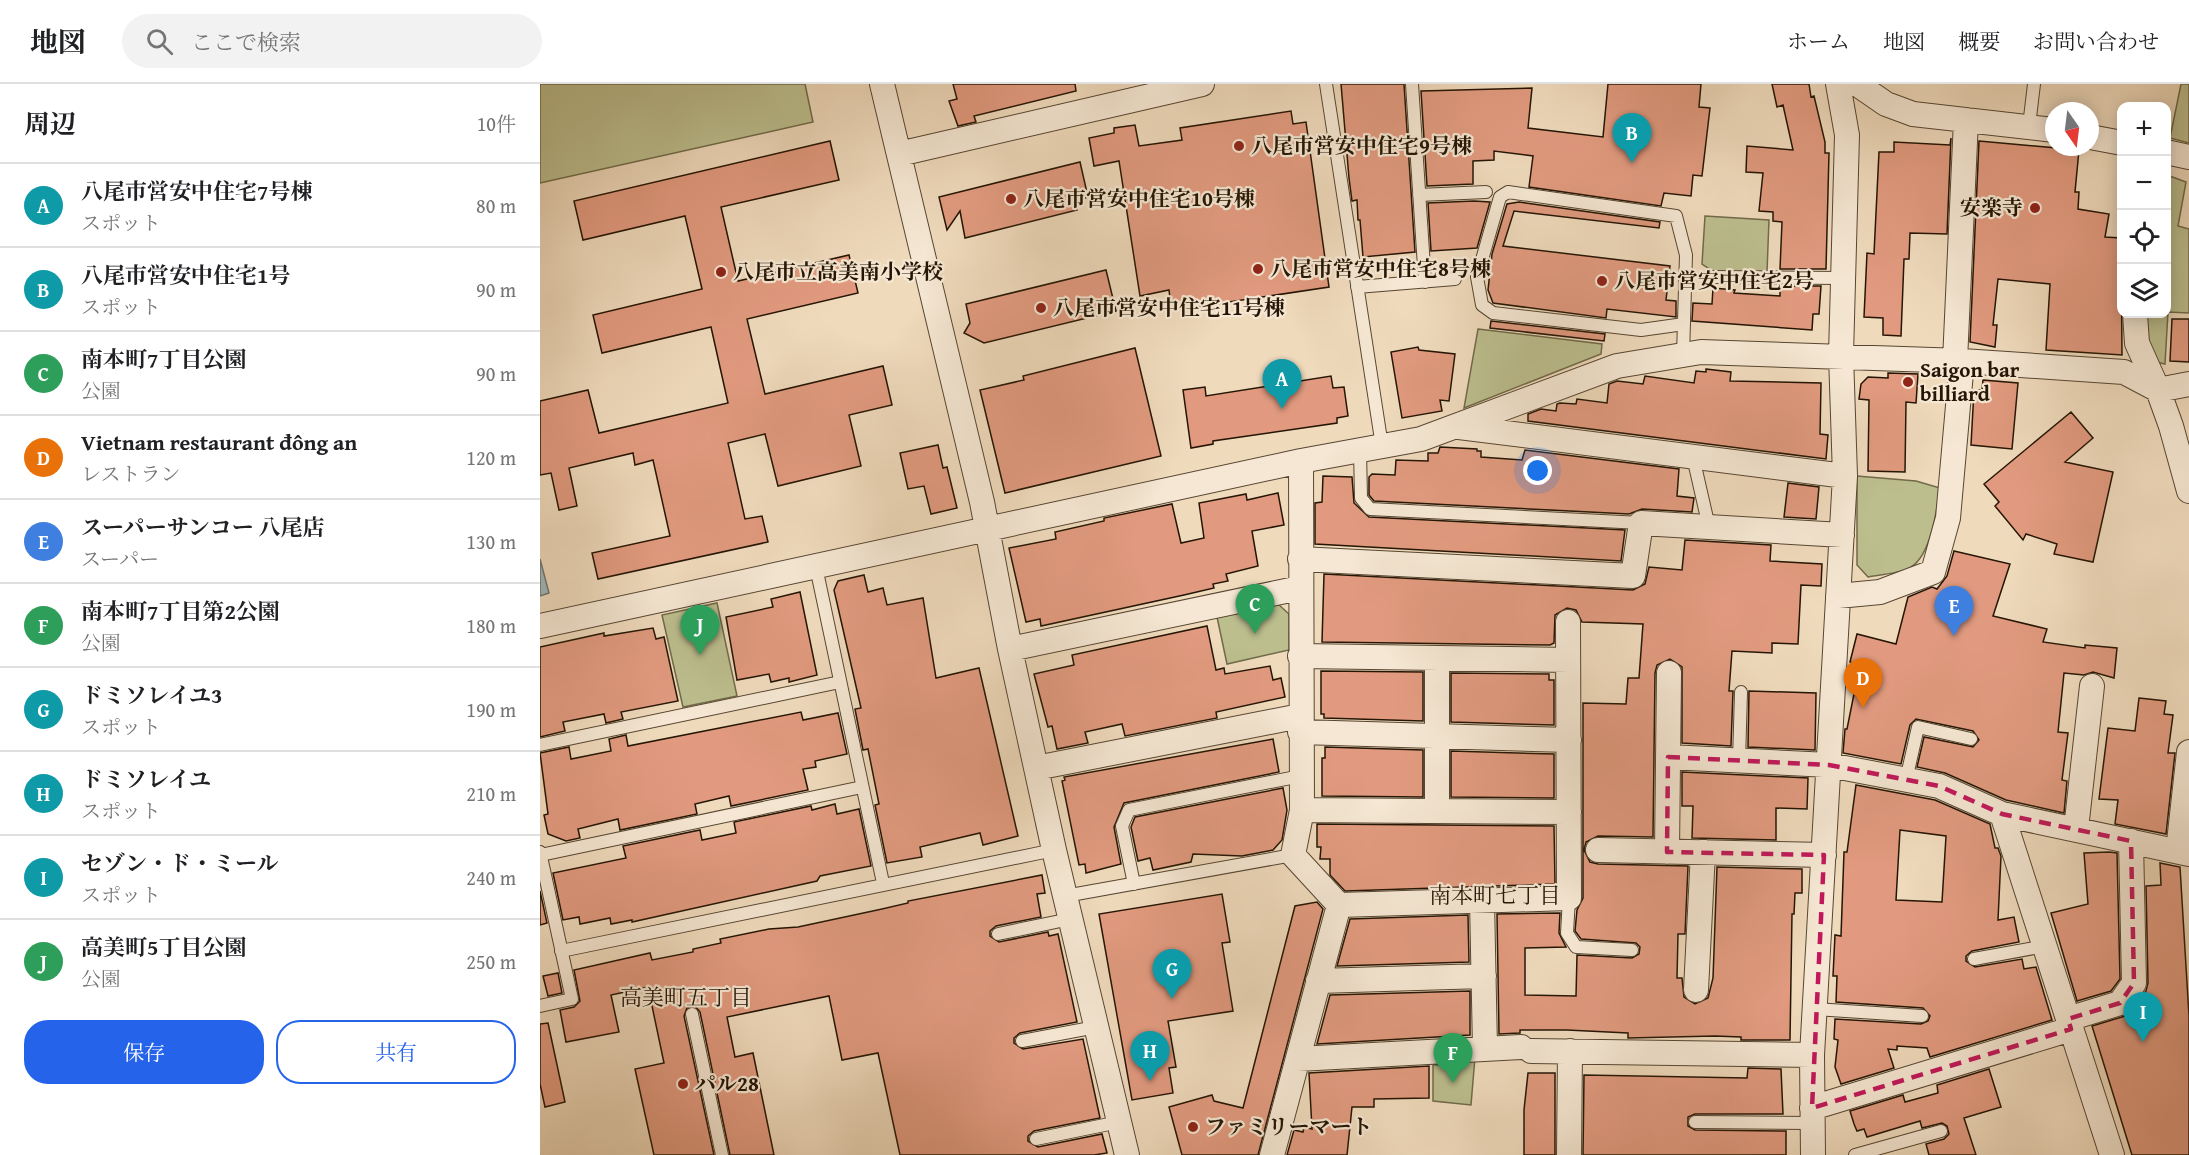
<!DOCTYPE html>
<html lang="ja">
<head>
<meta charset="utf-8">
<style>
	body { margin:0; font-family:"Gentium Book Plus","Noto Serif JP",serif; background:#f2f2f2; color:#202124 }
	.controls { position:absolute; right:18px; top:18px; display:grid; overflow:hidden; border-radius:12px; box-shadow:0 3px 15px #0003 }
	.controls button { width:54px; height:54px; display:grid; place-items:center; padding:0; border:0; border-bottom:2px solid #e0e0e0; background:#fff; color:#202124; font:30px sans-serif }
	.compass { position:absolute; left:1505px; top:18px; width:54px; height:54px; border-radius:50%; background:#fff; box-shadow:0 3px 15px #0003; rotate:166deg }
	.you { position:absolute; left:998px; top:387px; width:21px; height:21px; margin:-15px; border:4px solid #fff; border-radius:50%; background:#1a73e8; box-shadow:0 0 0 9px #1a73e833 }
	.badge { display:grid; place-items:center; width:39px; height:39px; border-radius:50%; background:#2563eb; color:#fff; font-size:20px; font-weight:700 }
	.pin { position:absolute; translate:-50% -50px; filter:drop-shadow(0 2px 3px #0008) }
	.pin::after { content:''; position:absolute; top:32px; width:21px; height:18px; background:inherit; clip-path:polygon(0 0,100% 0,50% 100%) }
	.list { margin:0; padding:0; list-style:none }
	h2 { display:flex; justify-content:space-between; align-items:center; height:78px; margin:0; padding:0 24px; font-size:26px }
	h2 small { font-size:20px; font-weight:400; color:#757577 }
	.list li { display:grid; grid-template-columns:39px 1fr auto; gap:18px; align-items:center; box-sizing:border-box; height:84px; padding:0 24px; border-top:2px solid #e0e0e0 }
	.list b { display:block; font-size:22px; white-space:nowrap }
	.list p { margin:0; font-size:20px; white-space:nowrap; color:#757577 }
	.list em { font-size:20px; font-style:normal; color:#757577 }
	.actions { display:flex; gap:12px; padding:18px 24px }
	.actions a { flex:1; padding:14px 0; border:2px solid #2563eb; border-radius:24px; text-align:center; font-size:21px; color:#2563eb }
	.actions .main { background:#2563eb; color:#fff }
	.icon { flex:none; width:33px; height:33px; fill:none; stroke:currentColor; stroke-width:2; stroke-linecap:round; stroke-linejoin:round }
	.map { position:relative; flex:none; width:1649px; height:1071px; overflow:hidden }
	header { display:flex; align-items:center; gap:36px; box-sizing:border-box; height:84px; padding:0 30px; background:#fff; border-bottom:2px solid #e0e0e0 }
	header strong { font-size:28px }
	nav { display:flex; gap:33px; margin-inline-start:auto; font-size:21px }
	.search { width:420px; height:54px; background:#f2f2f2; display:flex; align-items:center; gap:15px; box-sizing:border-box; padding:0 21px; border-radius:33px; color:#757577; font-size:22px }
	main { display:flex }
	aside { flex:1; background:#fff }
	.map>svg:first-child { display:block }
</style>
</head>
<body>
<header>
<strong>地図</strong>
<div class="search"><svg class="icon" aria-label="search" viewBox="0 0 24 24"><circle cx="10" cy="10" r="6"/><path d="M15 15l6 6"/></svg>ここで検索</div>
<nav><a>ホーム</a><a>地図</a><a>概要</a><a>お問い合わせ</a></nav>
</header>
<main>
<aside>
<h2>周辺<small>10件</small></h2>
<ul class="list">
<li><span class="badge" style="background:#0f9aa8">A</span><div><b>八尾市営安中住宅7号棟</b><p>スポット</p></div><em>80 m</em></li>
<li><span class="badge" style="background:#0f9aa8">B</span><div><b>八尾市営安中住宅1号</b><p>スポット</p></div><em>90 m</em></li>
<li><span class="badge" style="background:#2e9e5b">C</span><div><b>南本町7丁目公園</b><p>公園</p></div><em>90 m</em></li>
<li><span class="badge" style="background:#e8710a">D</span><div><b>Vietnam restaurant đông an</b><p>レストラン</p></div><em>120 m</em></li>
<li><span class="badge" style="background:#3f7fe0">E</span><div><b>スーパーサンコー 八尾店</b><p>スーパー</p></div><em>130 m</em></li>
<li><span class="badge" style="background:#2e9e5b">F</span><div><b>南本町7丁目第2公園</b><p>公園</p></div><em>180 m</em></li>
<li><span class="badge" style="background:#0f9aa8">G</span><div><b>ドミソレイユ3</b><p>スポット</p></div><em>190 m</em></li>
<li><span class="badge" style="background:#0f9aa8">H</span><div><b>ドミソレイユ</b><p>スポット</p></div><em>210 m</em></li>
<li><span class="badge" style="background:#0f9aa8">I</span><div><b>セゾン・ド・ミール</b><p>スポット</p></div><em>240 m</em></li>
<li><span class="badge" style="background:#2e9e5b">J</span><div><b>高美町5丁目公園</b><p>公園</p></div><em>250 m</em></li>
</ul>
<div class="actions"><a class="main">保存</a><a>共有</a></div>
</aside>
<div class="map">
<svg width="1649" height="1071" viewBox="0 0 1649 1071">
	<rect width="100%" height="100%" fill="#efdabc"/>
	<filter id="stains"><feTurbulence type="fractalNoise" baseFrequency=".00333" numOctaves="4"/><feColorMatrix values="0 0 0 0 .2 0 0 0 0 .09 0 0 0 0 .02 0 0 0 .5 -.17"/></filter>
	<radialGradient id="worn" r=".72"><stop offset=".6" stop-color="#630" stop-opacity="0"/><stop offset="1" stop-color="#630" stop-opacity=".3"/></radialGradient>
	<path fill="#bcbe8e" stroke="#706a49" stroke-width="1.5" d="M0,0H265L273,38L0,99Z
		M1641,0H1649V59L1630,54Z
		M1627,91L1646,98L1638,142L1649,145V229L1628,228L1625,280L1616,278L1606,268L1605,230H1626Z
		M1165,132L1229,136L1227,188H1174L1162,180Z
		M938,245L1062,260L1061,270L924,324Z
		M1317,392L1376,397L1400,404C1397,425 1391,471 1371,483C1361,490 1340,490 1328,493L1317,481Z
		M177,519L197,612L143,623L122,531Z
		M738,520L749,530V566L687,580L677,533Z
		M930,973H935L931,1021L893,1017V981L920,980Z"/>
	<path fill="#a0b7bd" stroke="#6e7673" stroke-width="1.5" d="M0,475L9,509L0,512Z"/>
	<path fill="#e19a7f" stroke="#241504" stroke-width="1.5" fill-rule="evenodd" d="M413,0H535L536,7L434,32L436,38L418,42L409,17L417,15Z
		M801,0H864L875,168L823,173L820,136H818L817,116L812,117L809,94Z
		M1068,0H1161L1159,23L1170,24L1162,92L1153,91L1151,112L1124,109L1121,122L989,103L993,72L954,67V76L933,77V100L887,102L881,7L992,4L988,44L1063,53Z
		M1232,0H1269L1271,13L1274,12L1285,58V69H1289L1286,185H1240L1242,138L1233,137V128L1219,127L1223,89L1206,88L1207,62L1253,66L1243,21L1237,23Z
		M751,27L753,40L766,38L789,203L656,223L655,219L631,223L629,206L600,212L579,77L554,82L549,54L574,49V44L595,41L599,62L642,56L640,44Z
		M1411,54L1407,150L1370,149L1369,175H1364L1361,252L1343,251V234L1324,233L1327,169L1334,170L1339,68H1354V58L1410,61Z
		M290,57L299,96L181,123L198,197L309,171L318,209L207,235L225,310L343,282L352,321L309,331L321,382L238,402L225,350L188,359L205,435L222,432L228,458L58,495L52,469L130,452L113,376L95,381L93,369L29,384L37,422L19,426L11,389L0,391V317L48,306L59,349L188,319L171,243L62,269L53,231L162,205L145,132L43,156L34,117Z
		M1439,57L1539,66L1535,108H1539L1538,125L1569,130L1565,153L1581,154L1582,271L1506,266L1510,200L1458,195L1453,241H1457L1455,263L1430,258Z
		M540,78L548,113L535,117L537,126L425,154L420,127L407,146L399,113Z
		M934,117L950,118L937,164L891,167L888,119Z
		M979,118L1120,138L1119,144L974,127L963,162L1130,182L1126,216L1136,217V233L1067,225L1066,234L953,219L948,206L952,170L967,120Z
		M566,186L576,227L444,259L424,249L430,239L426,220Z
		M1240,202H1281L1279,230H1273L1272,246L1152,237L1153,219L1172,220L1173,204L1195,206L1194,209L1240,212Z
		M1632,235H1649V278L1630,277Z
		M951,237L1065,250L1064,257L950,244Z
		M878,263L879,266L915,270L909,317L900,316L902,327L862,334L851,268Z
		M595,264L621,372L465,409L440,306L484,296L483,292Z
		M1166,285L1191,288L1190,297L1281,299L1280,350L1288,351L1286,375L988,337V330L1001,325L1016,327L1017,320L1020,319L1036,320L1037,315L1067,319L1069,300L1077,297L1103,300L1105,292L1154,299L1156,287L1166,288Z
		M1348,289L1378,290L1376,319L1366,318L1365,388L1328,387L1329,316L1319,315L1321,300L1328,293L1348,294Z
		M791,292L793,304L804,303L808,332L797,334V339L673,357V360L651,364L643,306L665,303L666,312Z
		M1443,296L1478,299L1472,365L1431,361L1434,306H1442Z
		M1531,328L1553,354L1525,378L1573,388L1553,478L1514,470L1517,460L1486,450L1483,456L1455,422L1459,418L1444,400Z
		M398,361L403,384L407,383L417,424L391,430L384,402L368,405L360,369Z
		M900,363L937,365V367H941V373L982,376L985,366L1139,385L1137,412L1154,414L1152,428L1102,425L1089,430L834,417L829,411V393L832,390L855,391L856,376L888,377V369H898Z
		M783,392L812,393L814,419L829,433L1085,446L1081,477L775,460V419L782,418Z
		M1248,399L1279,403L1276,435L1244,433Z
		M738,409L744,441L712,447L718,482L686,490L688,497L673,500L674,504L644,511L501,542L500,535L486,538L469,464L516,455L515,448L564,437V434L632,420L641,459L664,454L659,419L706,410L707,416Z
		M1145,456L1231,461L1230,477L1282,480L1281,502L1261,501L1258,560L1232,559V569L1192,567L1189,607H1193L1191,662L1142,659V583L1130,575L1117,581L1115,589L1113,753L1058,752L1046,758L1044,766L1050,778L1058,780L1148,782L1145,850H1138L1137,894H1142L1144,913L1155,920L1168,914L1173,894L1177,783L1262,785V809H1255L1254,830H1252L1250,956H1201V953L1175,952L1088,954V949L1027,946H980V949L959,950L957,830L1020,829L1019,849L1026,863L985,864V911L1036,912L1037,871L1092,874L1099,870L1100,863L1096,859L1041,855L1035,847L1037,826L1043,814V619L1086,620L1088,594H1099L1103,540L1042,538L1036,526L1027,524L1015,531L1014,559L1010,561L782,558L784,490L1093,506L1105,500L1109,483L1142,486Z
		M1414,467L1470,480L1453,532L1507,545L1503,558L1545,564V561L1577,564L1574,594L1553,588L1544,591L1524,589L1518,648L1528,649L1522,696L1527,697L1524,729L1466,716L1405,689L1377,683L1384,653L1433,663L1439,656L1433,647L1376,635L1370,641L1361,680L1303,669L1305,645H1307L1320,580L1310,578L1317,550L1356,560L1368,513L1392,503L1397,505L1407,492Z
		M324,491L328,508L343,504L347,521L383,514L396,594L439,584L478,752L443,761L440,749L380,763L382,773L347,779L335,721L339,720L328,665L323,666L315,625L321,624L294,506L298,497Z
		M260,508L277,591L249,598V594L231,598L229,590L197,596L186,533L233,523L231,515Z
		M667,542L676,586L684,584L685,590L730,582L733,596L741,594L745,613L676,628L677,634L585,652L582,640L545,648L548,659L517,665L512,642L508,643L494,590L534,581L532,571Z
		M113,544L116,555L124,553L138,617L81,628L83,635L66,639L64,630L23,638L25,647L0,653V563L64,549V552Z
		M781,587L883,588V637L784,634V630H781Z
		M911,589L1009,590V596H1014V641L911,638Z
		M1209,607L1276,609L1275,666L1208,663Z
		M1599,614L1626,617L1624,630L1633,631L1628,669H1635L1626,750L1575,740L1578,716L1559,715L1568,644L1595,647Z
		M261,628L263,636L298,629L307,670L275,677L276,683L263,685L268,706L191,722L189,712L155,720L157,730L80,746L78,735L38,745L40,754L26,757L8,750L4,731L8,730L0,669L29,663L31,675L71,667L69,655L86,651L88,662Z
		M733,655L739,688L584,719L574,743L581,780L546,789L545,780L539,781L522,697L525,696L524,693Z
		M785,663L883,666V713L782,712V674H785Z
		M911,667L1014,670V714L911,713Z
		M1142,688L1268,694L1267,725L1236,724V756L1152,754L1153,722H1142Z
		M1316,701L1395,716L1450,740L1455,764H1458L1461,772L1458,836L1474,833L1479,858L1432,867L1426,872V877L1435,883L1482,875L1484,885L1496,883L1512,936L1390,973L1387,964L1357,962V966L1348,965L1354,984L1301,1000L1295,983L1298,956L1294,955L1295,935L1381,940L1388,937L1390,932L1383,924L1296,918L1297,892H1293L1295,851L1301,852L1304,768H1307ZM1360,746L1406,752L1402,818L1356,816Z
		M743,704L747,726L742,756L733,766L702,772L653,770L651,778L613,786L610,774L598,777L591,743L595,733Z
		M295,720L297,730L319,725L331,782L280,792L277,797L92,838V836L71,840L70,834L40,840L39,833L23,836L13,789L86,774L83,762L160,746L162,756L196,749L194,738L271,722L272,726Z
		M777,740L1014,742L1015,800L805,807L790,791V775H780L781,763H777Z
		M1569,768L1577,769L1580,895L1571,907L1537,917L1511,829L1548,820L1544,769Z
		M1620,779L1640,783L1649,932V1071H1592L1552,942L1585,932L1606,907L1608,899L1606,802L1621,801Z
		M502,791L505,809L497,810L501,833L456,842L450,847V852L459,858L508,848L509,852L518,850L537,938L480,949L474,954V959L483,965L543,955L560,1034L494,1047L488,1052V1057L498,1063L562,1050L567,1069L554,1071H360L338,969L302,976L289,912L187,933L195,973L213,969L234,1071H190L160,928L155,922L147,924L144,932L174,1071H114L95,985L124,979L108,903L71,911L79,948L26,958L20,926L34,923L40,917L34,886L110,869L112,876L153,868V865L181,859L180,855L229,845L258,843L342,825L368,819V817Z
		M0,807L7,839L0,841Z
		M682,810L690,858L682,859L693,927L628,937L636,983L629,984L633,1009L592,1016L559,830Z
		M777,818L783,825L718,1071H642L629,1023L672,1011L674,1017L703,1024L755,822Z
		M928,831L929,878L797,882L810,835Z
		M18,889L22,909L8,912L3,892Z
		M930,907V951L777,960L790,911Z
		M8,939L25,1018L5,1023L0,1000V940Z
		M889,982V1014L834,1015V1023H812L807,1071H747L754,1046L763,1048L764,1043L772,1045L769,989Z
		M1208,984L1241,985L1243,1030H1155L1148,1033V1042L1155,1046L1246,1047V1071H1043L1044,991L1207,994Z
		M1449,985L1461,1023L1424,1034L1436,1071H1389L1386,1060L1404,1055L1409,1050L1407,1042L1402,1039L1382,1044L1380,1037L1327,1053L1324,1045L1317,1047L1314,1040L1310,1027L1363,1011L1365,1018L1398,1009L1397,1001Z
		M988,989H1015V1071H984V1026Z"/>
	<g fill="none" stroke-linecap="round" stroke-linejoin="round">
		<defs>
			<path id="service" d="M786,0L842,362
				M872,0L885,198
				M1489,42L1494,0
				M879,111L946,108
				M1169,193L1303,194
				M817,203L915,195
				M1143,271L1146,171L1136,132L968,108L960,113L937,193L942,221L953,229L1101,246L1144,240
				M820,366L821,414L830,425L1101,439
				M1153,373L1169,443
				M276,483L343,799
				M0,661L300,598
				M1199,677L1201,608
				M1366,696L1378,643L1431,655
				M0,768L32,915L0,922
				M1,771L322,703
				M594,800L582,742L589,726L761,692
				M525,812L753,771
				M1029,814L1027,849L1036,863L1092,866
				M458,850L530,835
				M21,867L514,766
				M1434,875L1505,862
				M1275,925L1382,932
				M152,930L182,1071
				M482,957L556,943
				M1155,1038L1272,1039
				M496,1055L579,1038
				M1315,1071L1401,1047"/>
			<path id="minor" d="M342,0L442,418L470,565L514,766L587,1071
				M1317,0L1346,20L1373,30L1514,46
				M1550,53L1582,59
				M1626,68L1649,73
				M359,70L662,0
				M1595,230L1597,259L1618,306L1649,300
				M1415,277L1426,36
				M919,343L1305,392
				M760,475L1093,492L1101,439L1302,451
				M1298,512L1340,508L1393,488L1408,434L1422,277
				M0,542L761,377L881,355L1077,282L1161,268L1422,277L1584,288L1618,306L1631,342L1649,407
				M470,565L760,504
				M760,572L1028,576
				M897,574V727
				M760,648L1029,656
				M1128,673L1289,681L1399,702L1462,730L1649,770
				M496,684L760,632
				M762,726L1029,728
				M1462,730L1572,1071
				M1536,745L1552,602
				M1058,766L1284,771
				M1638,767L1649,668
				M1127,768L1129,589
				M942,816L945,965
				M799,821L1029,814L1028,538
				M778,897L944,892
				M1156,906L1163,768
				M1528,935L1580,919L1594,899L1591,757
				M991,967L1272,971
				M758,975L981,963
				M1272,1024L1531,945
				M732,1071L799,821L753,771L762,726L761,377
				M1029,1071L1030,967
				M1273,1071L1272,971L1305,392L1301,271L1307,51L1298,0"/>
		</defs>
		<use href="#service" stroke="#574632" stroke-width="14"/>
		<use href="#minor" stroke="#574632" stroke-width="26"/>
		<use href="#service" stroke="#f5e7d3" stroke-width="12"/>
		<use href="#minor" stroke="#f5e7d3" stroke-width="24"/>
	</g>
	<path fill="none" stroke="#c2185b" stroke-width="4.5" stroke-dasharray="12 8" stroke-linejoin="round" d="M1128,673L1289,681L1399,702L1462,730L1591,757L1594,899L1580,919L1528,935L1531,945L1272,1024L1284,771L1127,768Z"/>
	<g fill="#8f2418" stroke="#f5e7d3" stroke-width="2">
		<circle cx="699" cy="62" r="6"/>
		<circle cx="471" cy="115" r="6"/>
		<circle cx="1495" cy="124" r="6"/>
		<circle cx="718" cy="185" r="6"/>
		<circle cx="181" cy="188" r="6"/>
		<circle cx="1062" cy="197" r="6"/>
		<circle cx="501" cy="224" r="6"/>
		<circle cx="1368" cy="298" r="6"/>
		<circle cx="143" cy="1000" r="6"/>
		<circle cx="653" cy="1043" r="6"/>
	</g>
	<g text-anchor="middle" stroke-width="4.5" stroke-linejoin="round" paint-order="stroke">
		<g font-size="21" font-weight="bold" fill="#241504" stroke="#f5e7d3" text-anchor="start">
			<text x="711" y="69">八尾市営安中住宅9号棟</text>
			<text x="483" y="122">八尾市営安中住宅10号棟</text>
			<text x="1483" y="131" text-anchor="end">安楽寺</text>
			<text x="730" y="192">八尾市営安中住宅8号棟</text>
			<text x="193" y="195">八尾市立高美南小学校</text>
			<text x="1074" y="204">八尾市営安中住宅2号</text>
			<text x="513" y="231">八尾市営安中住宅11号棟</text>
			<text x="1380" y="293">Saigon bar<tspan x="1380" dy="24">billiard</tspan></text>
			<text x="155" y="1007">パル28</text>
			<text x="665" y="1050">ファミリーマート</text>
		</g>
		<g font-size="22" fill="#241504" stroke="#f5e7d3">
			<text x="955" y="819">南本町七丁目</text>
			<text x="146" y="921">高美町五丁目</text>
		</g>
	</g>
	<rect width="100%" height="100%" filter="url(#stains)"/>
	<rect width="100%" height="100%" fill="url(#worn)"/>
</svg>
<div class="controls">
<button>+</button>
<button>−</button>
<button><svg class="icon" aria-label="locate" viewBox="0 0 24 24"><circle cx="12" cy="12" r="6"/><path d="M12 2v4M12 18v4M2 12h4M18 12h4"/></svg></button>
<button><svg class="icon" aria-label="layers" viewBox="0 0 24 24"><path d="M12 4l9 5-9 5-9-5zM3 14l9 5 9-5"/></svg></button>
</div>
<svg class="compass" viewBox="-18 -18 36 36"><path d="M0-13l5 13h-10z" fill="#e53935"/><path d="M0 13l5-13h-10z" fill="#757577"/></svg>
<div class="you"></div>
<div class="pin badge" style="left:742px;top:325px;background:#0f9aa8">A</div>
<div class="pin badge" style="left:1092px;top:79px;background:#0f9aa8">B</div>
<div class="pin badge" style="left:715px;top:550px;background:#2e9e5b">C</div>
<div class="pin badge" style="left:1323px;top:624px;background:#e8710a">D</div>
<div class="pin badge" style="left:1414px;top:552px;background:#3f7fe0">E</div>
<div class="pin badge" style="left:913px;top:999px;background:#2e9e5b">F</div>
<div class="pin badge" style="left:632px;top:915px;background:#0f9aa8">G</div>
<div class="pin badge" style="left:610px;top:997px;background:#0f9aa8">H</div>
<div class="pin badge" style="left:1603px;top:958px;background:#0f9aa8">I</div>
<div class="pin badge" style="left:160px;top:571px;background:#2e9e5b">J</div>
</div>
</main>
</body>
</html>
